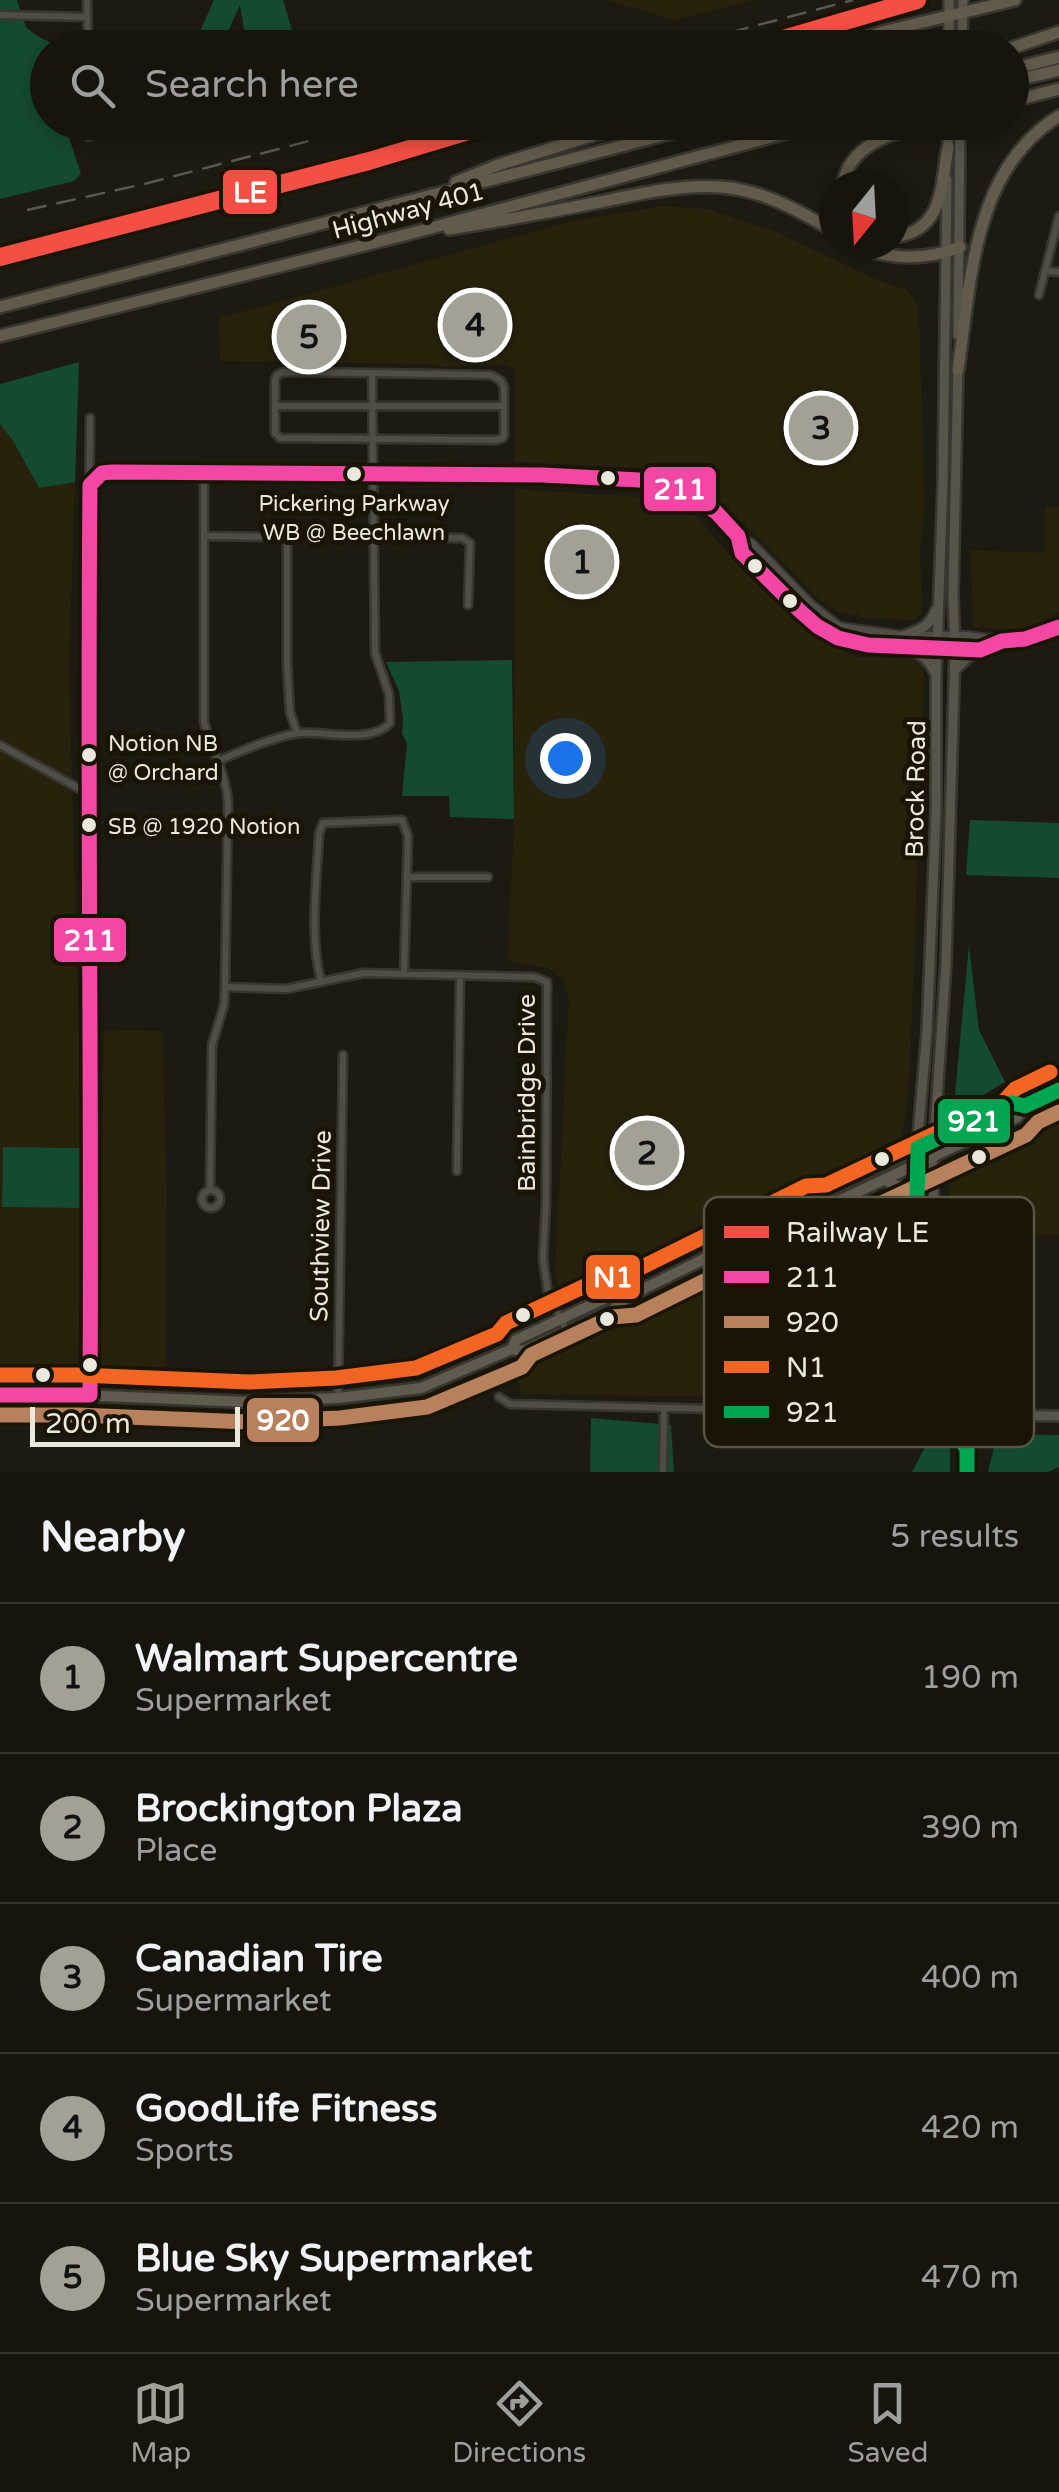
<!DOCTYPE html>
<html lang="en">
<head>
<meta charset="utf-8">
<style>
	body { margin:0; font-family:"Varela Round",sans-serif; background:#1f1d16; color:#f1f3f6 }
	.compass { position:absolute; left:819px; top:170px; width:90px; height:90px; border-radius:50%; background:#16140d; box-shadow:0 5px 15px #0003; rotate:198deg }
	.scale { position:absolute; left:30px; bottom:25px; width:210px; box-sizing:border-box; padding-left:10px; border:5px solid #ebe8dd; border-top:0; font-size:28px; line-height:35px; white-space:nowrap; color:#ebe8dd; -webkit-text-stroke:8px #191404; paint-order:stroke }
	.you { position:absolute; left:565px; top:758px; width:35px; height:35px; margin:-25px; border:8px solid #fff; border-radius:50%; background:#1a73e8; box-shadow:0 0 0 15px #1a73e833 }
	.badge { display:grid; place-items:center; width:65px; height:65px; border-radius:50%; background:#a3a096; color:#111; font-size:32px; font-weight:700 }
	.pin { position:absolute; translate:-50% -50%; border:5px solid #fff; box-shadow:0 2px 10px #0006 }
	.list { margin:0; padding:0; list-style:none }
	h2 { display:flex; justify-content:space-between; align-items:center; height:130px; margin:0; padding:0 40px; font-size:42px }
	h2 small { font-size:32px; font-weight:400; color:#9e9e9d }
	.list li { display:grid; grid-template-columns:65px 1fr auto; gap:30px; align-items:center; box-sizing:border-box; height:150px; padding:0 40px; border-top:2px solid #35332e }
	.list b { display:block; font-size:38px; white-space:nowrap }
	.list p { margin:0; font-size:32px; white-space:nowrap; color:#9e9e9d }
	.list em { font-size:32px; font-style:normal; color:#9e9e9d }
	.icon { flex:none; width:55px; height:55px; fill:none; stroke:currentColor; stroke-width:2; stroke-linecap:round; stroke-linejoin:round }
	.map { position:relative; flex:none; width:1059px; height:1472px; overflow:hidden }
	.search { position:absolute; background:#16140d; box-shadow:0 5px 15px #0003; left:30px; right:30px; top:30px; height:110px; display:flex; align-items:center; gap:25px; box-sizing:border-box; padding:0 35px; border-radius:55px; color:#9e9e9d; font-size:38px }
	.sheet { height:880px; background:#16140d }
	nav { display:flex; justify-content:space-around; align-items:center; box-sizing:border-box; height:140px; border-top:2px solid #35332e; background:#16140d; font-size:28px; color:#9e9e9d }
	nav a { display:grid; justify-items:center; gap:5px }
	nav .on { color:#a3a096 }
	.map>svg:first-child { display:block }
</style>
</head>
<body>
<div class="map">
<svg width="1059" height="1472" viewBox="0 0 1059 1472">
	<rect width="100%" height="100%" fill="#1d1a11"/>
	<path fill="#28220c" d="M608,0H757L674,20Z
		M664,206L708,209L772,230L875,279L907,290L919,308L924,504L920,548L922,612L914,620L862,618L857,610L856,616L838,612L819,600L714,493L675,472L629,467L515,462V368L505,365L445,367L426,364L220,361L219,318L576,220Z
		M0,424L13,441L38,488L75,482L69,669L82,1148L3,1147L2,1206L81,1208L78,1380L0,1378Z
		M515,489L657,498L676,504L697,518L749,577L811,635L857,657L910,658L924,666L910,1072L902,1139L829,1178L562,1295L555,1273L569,999L563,979L548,968L508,961L514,819Z
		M1045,507H1059V612L1039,623L1021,629L974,628L970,550L1045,553Z
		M104,1030L162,1031L167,1190L166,1381L99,1380Z
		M1059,1121V1235L949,1237L950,1178L955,1167Z
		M902,1198L911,1287L933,1405L739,1397L522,1394L515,1375L746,1262Z"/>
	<path fill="#144a2f" d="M0,0H17L26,27L34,34L58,47L48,48V122L64,123L81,174L74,181L0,199Z
		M214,0H283L297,47H247L240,5L221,47H193Z
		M79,362L75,482L39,488L13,441L0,424V384Z
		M512,660L514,819L450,817L449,796H402L407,744L402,733L403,719L399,691L386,662Z
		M970,820L1059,823V878L966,875Z
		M969,945L979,1030L1005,1082L961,1108L954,1105Z
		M3,1147L82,1148L81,1208L2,1207Z
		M591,1418L671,1425L674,1472H590Z
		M1000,1434L1059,1435V1467L1048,1472H988L994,1447Z
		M936,1438L950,1443V1472H912L924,1449Z"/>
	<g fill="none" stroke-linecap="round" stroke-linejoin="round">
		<defs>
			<path id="minor" d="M87,0L88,48
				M0,15L87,17
				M89,122V137
				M1046,271L1059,272
				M1039,295L1059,216
				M275,406H504
				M90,418L88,673L92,1131L90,1395
				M204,473V722C212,750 226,774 228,803L225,987L286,989L364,973L534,977L547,982L546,1204L543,1259L548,1293L567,1331
				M205,536L276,537L284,538L287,541V663L290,712L297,733
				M374,538H462L470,543L468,605
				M0,745L89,794
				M218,761C238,752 279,735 300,733C326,731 371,744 390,723L389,694L375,653L372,373L491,375L501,381L504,387V435L503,438L496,440L280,438L275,433V380L277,375L283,372L372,373
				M408,877H488
				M321,981C309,936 317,880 319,834L323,823L402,820L408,836L404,974
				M457,1171L460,976
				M210,1189L212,1045L224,1005L225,987
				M202 1199a9 9 0 1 1 18 0a9 9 0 1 1-18 0Z
				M499,1397L510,1404L961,1415
				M338,1398L343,1055
				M663,1472L664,1409"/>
			<path id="tertiary" d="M90,485L102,473L112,472L543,475L658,481L687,492L716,512L738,536L752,544L810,604L839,627L903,636H967L1002,641
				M738,536L742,553L800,611L817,626L838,638L868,645L980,650L1002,641L1025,639L1059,627"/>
			<path id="secondary" d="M949,48V0
				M962,48L963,0
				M948,150V122
				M947,180L943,481L936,677V812L927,1032L918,1136L917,1199L933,1297L960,1404L963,1443L967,1449V1472
				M958,335L960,122
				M958,365L953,595L955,650L946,963L932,1173L938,1262L971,1415V1444L967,1449
				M903,636C920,630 929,627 936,610
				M909,648C922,655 929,660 935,673
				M938,650C957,643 975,644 994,639
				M954,671L967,658L980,650
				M967,1415L1059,1416"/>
			<path id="primary" d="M938,1097C945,1117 948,1120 969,1125
				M885,1180L908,1191L917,1199
				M815,1204L830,1205L1017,1117L1025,1106L1059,1090
				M512,1349L516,1340L608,1297H626
				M0,1395H78L249,1402L338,1398L421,1388L512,1349L523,1351L605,1314L614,1309L627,1297L815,1204L824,1192L970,1125L1012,1103L1025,1106"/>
			<path id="motorway" d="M833,48L886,31L1015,0
				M1012,48L1059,32
				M1012,69L1059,57
				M1012,81L1059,70
				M1012,101L1059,89
				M456,182L498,165L636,122
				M843,185C849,142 897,132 933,122
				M449,229C500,221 550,212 600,202C639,194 681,184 721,187C763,190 799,211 834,231
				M894,237C943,231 941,187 948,147
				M857,245C889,261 927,260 960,247
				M0,307L714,122
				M0,336L401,236L827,122
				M958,370C971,280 973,169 1059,116"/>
		</defs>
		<use href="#minor" stroke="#383630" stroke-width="11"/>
		<use href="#tertiary" stroke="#383630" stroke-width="12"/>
		<use href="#secondary" stroke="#383630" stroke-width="14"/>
		<use href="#primary" stroke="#383630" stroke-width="15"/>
		<use href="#motorway" stroke="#383630" stroke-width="16"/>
		<use href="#minor" stroke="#4f4d46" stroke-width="6"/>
		<use href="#tertiary" stroke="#4f4d46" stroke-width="8"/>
		<use href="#secondary" stroke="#58544a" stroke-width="9"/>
		<use href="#primary" stroke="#615b4f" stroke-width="10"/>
		<use href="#motorway" stroke="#625a4b" stroke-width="11"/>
		<path stroke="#5a5852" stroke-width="2.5" stroke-dasharray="20 10" stroke-linecap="butt" d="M671,48L853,0
			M27,210L144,184L382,122"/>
		<defs>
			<path id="bus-1" d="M90,485L102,473L112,472L543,475L658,481L687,492L716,512L738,536L742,553L800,611L817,626L838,638L868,645L980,650L1002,641L1025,639L1059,627
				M90,485C87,788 92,1092 90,1395
				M0,1395H90"/>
			<path id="bus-2" d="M0,1415H78L248,1422L340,1418L427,1407L522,1367L531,1355L612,1317L636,1315L819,1224L839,1223L1026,1135L1038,1122L1059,1112"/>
			<path id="bus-3" d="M0,1375H79L249,1382L336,1378L416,1368L497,1334L506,1323L602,1278L622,1277L806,1186L826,1185L1004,1101L1015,1089L1050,1072"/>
			<path id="bus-4" d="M967,1472V1449L963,1443L960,1404L943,1345L920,1224L917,1199L918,1148L1012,1103L1025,1106L1059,1090"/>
		</defs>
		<use href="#bus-1" stroke="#191404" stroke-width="22"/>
		<use href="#bus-2" stroke="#191404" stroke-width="22"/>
		<use href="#bus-3" stroke="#191404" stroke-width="22"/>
		<use href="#bus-4" stroke="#191404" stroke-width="22"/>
		<use href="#bus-1" stroke="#f346a5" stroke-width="15"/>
		<use href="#bus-2" stroke="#b6815c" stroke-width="15"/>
		<use href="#bus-3" stroke="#f26522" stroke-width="15"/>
		<use href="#bus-4" stroke="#00a651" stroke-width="15"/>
		<defs>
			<path id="rail-1" d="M752,48L917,0
				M0,257L369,161L499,122"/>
		</defs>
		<use href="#rail-1" stroke="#191404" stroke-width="25"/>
		<use href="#rail-1" stroke="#f44f44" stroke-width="18"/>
	</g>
	<g fill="#ebe8dd" stroke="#191404" stroke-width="4">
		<circle cx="354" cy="474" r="9"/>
		<circle cx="608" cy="478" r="9"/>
		<circle cx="755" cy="566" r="9"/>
		<circle cx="790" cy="601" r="9"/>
		<circle cx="89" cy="755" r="9"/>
		<circle cx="89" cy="825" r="9"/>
		<circle cx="979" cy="1157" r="9"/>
		<circle cx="882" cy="1159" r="9"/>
		<circle cx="523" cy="1315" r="9"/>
		<circle cx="607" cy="1319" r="9"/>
		<circle cx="90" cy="1365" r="9"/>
		<circle cx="43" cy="1375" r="9"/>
	</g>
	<g text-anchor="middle" stroke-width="10" stroke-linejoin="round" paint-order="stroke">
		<g font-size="22" fill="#ebe8dd" stroke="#191404" text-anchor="start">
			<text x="354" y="511" text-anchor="middle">Pickering Parkway<tspan x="354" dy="29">WB @ Beechlawn</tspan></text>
			<text x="108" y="751">Notion NB<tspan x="108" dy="29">@ Orchard</tspan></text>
			<text x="108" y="834">SB @ 1920 Notion</text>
		</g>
		<g font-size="25" fill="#ebe8dd" stroke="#191404">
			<text transform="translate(408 210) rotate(-15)" y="9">Highway 401</text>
			<text transform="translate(915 789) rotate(-89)" y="9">Brock Road</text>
			<text transform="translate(526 1093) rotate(-90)" y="9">Bainbridge Drive</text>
			<text transform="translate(320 1226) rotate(-89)" y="9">Southview Drive</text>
		</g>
	</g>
	<rect x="704" y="1197" width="330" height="250" rx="15" fill="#191404" stroke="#585445" stroke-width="2.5"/>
	<rect x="724" y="1226" width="45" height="12" fill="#f44f44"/>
	<rect x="724" y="1271" width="45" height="12" fill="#f346a5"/>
	<rect x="724" y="1316" width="45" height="12" fill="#b6815c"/>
	<rect x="724" y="1361" width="45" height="12" fill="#f26522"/>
	<rect x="724" y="1406" width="45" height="12" fill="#00a651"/>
	<g font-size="28" fill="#ebe8dd">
		<text x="786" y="1242">Railway LE</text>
		<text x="786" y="1287">211</text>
		<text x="786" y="1332">920</text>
		<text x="786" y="1377">N1</text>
		<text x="786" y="1422">921</text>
	</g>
	<g stroke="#191404" stroke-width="4">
		<rect x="221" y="168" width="58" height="48" rx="10" fill="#f44f44"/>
		<rect x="642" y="465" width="76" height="48" rx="10" fill="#f346a5"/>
		<rect x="52" y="916" width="76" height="48" rx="10" fill="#f346a5"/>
		<rect x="936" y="1097" width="76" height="48" rx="10" fill="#00a651"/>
		<rect x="584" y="1253" width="58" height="48" rx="10" fill="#f26522"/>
		<rect x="245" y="1396" width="76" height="48" rx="10" fill="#b6815c"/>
	</g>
	<g font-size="28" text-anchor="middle" font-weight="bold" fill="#fff">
		<text x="250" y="202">LE</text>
		<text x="680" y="499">211</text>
		<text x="90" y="950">211</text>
		<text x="974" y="1131">921</text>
		<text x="613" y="1287">N1</text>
		<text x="283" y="1430">920</text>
	</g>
</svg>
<svg class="compass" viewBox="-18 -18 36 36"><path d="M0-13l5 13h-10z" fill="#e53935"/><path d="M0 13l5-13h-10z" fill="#9e9e9d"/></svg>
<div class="scale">200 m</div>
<div class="you"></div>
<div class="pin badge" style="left:582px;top:562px">1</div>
<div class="pin badge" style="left:647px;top:1153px">2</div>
<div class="pin badge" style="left:821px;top:428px">3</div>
<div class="pin badge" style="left:475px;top:325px">4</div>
<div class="pin badge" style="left:309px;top:337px">5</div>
<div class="search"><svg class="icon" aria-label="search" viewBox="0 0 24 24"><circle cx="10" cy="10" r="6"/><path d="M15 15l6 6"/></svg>Search here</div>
</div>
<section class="sheet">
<h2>Nearby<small>5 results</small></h2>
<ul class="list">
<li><span class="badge">1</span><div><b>Walmart Supercentre</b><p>Supermarket</p></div><em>190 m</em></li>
<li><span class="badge">2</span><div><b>Brockington Plaza</b><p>Place</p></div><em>390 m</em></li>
<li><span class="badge">3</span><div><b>Canadian Tire</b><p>Supermarket</p></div><em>400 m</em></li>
<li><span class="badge">4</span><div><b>GoodLife Fitness</b><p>Sports</p></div><em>420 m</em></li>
<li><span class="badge">5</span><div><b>Blue Sky Supermarket</b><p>Supermarket</p></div><em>470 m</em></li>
</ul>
</section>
<nav>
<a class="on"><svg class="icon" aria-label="map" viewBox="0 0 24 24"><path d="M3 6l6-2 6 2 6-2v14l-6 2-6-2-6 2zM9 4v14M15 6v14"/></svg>Map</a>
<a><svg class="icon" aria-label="directions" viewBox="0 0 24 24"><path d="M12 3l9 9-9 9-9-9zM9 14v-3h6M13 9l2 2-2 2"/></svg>Directions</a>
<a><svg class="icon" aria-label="saved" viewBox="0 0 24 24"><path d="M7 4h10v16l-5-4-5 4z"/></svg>Saved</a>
</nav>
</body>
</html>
